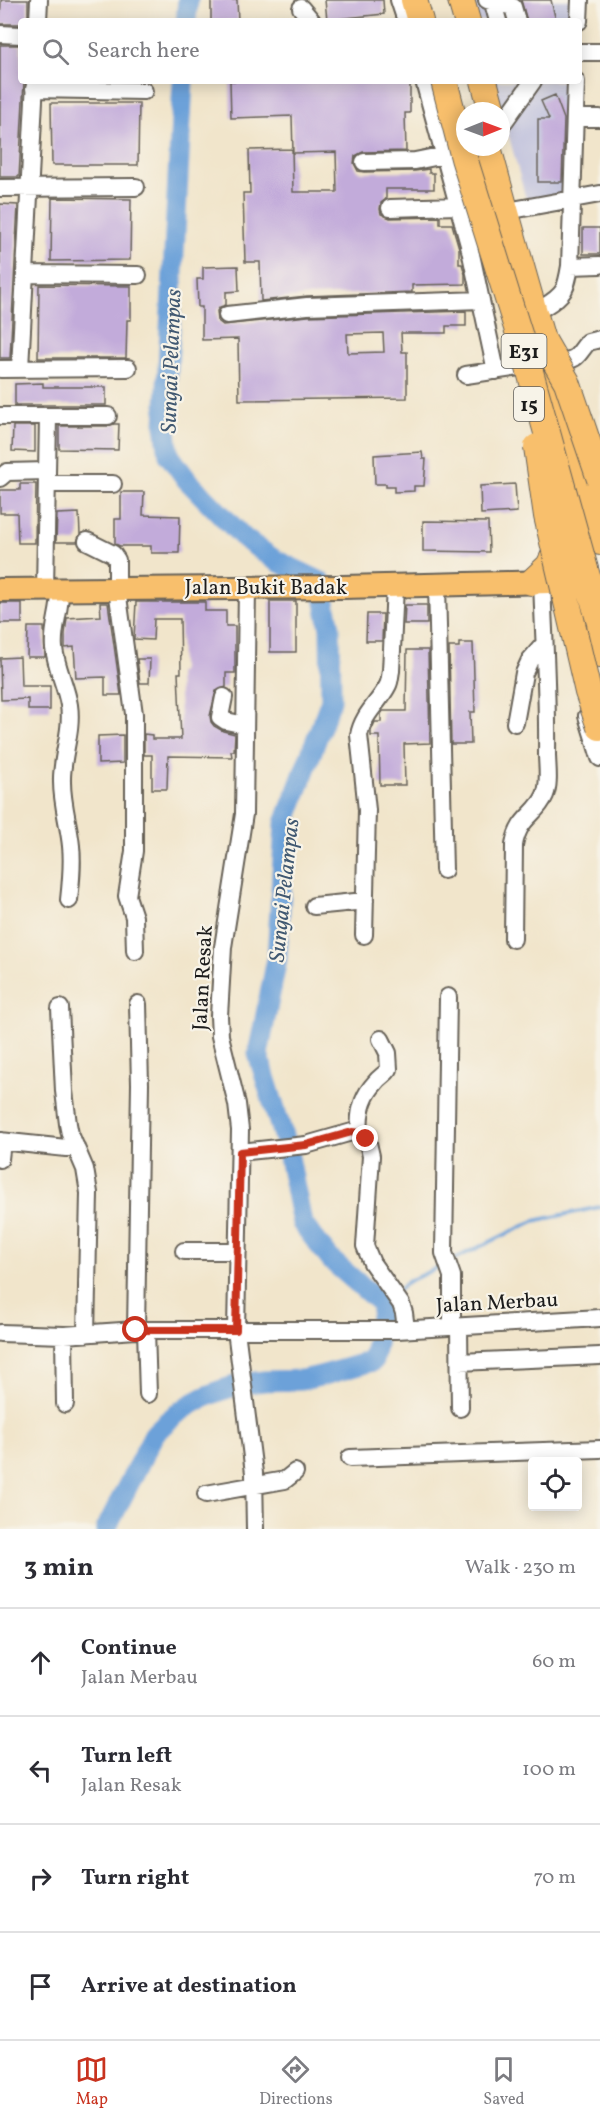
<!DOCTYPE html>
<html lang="en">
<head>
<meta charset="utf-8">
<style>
	body { margin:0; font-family:Vollkorn,serif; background:#f2f2f3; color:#2b2b33 }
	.controls { position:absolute; right:18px; bottom:18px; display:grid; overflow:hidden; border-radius:6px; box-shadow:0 3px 15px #0003 }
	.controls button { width:54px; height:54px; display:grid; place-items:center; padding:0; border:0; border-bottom:2px solid #e1e1e2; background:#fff; color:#2b2b33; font:30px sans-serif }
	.compass { position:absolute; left:456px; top:102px; width:54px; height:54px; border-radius:50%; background:#fff; box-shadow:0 3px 15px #0003; rotate:89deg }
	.stop { position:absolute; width:18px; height:18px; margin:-14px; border:4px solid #c8321e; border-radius:50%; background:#fff }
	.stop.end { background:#c8321e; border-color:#fff; box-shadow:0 2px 6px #0008 }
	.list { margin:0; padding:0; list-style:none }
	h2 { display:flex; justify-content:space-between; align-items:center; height:78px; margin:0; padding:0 24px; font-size:26px }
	h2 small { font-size:20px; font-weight:400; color:#7c7c81 }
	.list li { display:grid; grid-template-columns:39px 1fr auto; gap:18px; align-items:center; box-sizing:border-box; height:108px; padding:0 24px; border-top:2px solid #e1e1e2 }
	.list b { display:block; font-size:22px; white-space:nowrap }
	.list p { margin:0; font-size:20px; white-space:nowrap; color:#7c7c81 }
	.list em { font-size:20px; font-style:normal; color:#7c7c81 }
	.icon { flex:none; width:33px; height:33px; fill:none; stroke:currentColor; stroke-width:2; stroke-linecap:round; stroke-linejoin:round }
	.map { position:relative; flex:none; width:600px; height:1529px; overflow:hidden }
	.search { position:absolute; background:#fff; box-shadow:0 3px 15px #0003; left:18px; right:18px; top:18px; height:66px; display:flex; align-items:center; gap:15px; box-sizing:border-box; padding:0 21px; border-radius:6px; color:#7c7c81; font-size:22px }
	.sheet { height:510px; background:#fff }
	nav { display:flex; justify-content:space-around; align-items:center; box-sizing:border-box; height:84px; border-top:2px solid #e1e1e2; background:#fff; font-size:16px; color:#7c7c81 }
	nav a { display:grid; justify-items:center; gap:3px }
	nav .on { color:#c8321e }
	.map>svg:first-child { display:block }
</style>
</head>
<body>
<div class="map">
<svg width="600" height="1529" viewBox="0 0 600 1529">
	<rect width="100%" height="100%" fill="#f7f3e8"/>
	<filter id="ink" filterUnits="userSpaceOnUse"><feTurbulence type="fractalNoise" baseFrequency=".0167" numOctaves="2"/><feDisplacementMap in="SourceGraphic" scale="12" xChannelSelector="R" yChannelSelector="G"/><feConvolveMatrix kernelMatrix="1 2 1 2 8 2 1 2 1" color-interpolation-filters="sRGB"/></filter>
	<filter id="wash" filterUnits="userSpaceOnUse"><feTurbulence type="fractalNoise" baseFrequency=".008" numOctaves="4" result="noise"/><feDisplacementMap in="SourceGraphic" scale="24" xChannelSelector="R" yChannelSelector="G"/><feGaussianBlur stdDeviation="1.35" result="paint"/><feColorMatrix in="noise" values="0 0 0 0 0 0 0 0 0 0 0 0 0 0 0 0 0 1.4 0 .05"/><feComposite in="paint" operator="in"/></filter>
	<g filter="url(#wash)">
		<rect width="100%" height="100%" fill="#f1e5cb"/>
		<path fill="#c1c2dd" d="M472,0H576V21H478Z
			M494,81H573L569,195L527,203Z"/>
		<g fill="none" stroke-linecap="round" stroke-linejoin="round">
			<path stroke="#6ca1d9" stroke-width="4" d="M452,1260L534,1221L600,1207
				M398,1291L407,1282L443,1265
				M383,1305L390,1299"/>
			<path stroke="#6ca1d9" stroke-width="21" d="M186,21L188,0
				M106,1529L154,1434C182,1404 223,1384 264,1381C276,1380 289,1381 301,1380C325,1376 349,1367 373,1361L383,1305L331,1260L302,1223L288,1152L258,1054L277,959L285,823L331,700L330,628L321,582L275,560L245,539L187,480L169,455L165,425L183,81"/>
		</g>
		<g id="blocks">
			<path fill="#c2abda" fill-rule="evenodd" d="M1,0H28V21H21V24H0Z
				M211,0H237L238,21H211Z
				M325,0H383L384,14L327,20Z
				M521,0H551L556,21H527Z
				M0,45H21V81H24L19,177H0Z
				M230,81H410V113H405L406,151L363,152L355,156L354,163L358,171L364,172L415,171L429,169V173H434V189H386V199L381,203L380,209L381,214L390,218L440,217V224H452L459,248V264H462L465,274V284L412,285V292L307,296L261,301L260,262H245L243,193H250L249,150L292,149L293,192H337L336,152L293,153L292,116L231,118Z
				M555,95L564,119L562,182H538V119H549L541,101Z
				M51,103H139L138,165H52Z
				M52,198L131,199L130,260L51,261Z
				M0,204L18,205L10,358H0Z
				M583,228H600V254H583Z
				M238,266L239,291L226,292V305L220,307L217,311L218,321L223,325L308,316L466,311V326H446V333H401L402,352H407V398L239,400L238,339L202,340V307H198L197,279H203V267ZM383,333L384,352L348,353L347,334Z
				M39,285L131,286V320H127L126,358H38Z
				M43,383V387H106V405H15V384Z
				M114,424H119L118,450L59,449V426H108Z
				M13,426H35V452L12,451Z
				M422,452L423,459H426L424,486H414V491L394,492V487H386V484H375L374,455Z
				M20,484H36L35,543H18L17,513H0V490H20Z
				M515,484L517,512L481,514L480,486Z
				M121,492H144L143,515L180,516L179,553H151V546H120L115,544V519H121Z
				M79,513L80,534L77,542H56L57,514Z
				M423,521L488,522L489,552L423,551Z
				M270,601H296V652H270Z
				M136,602H205V611H226V626H235V673H226V687L216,691L210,716L211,722L214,726L223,731L235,734L234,751H231L232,757L168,756L167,789H152V755H144V734L152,735V739H181L178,673H181L180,619H154L153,640L134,639Z
				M0,603H22V623H0Z
				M100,603H108L121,695H105V677L76,678L74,647L65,648V634L67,618L101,616Z
				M405,605H427V624H404Z
				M367,614H383L382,641H366Z
				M28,627H44L45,657H27Z
				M459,643H473L475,712H470L471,744H451L449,647H459Z
				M407,650H428L430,743L404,744L405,785H380L379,736H371V731L375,722H381V714L383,711H406Z
				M20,657L21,686H50V710H28V699L1,700L0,658Z
				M137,659H150L149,683H140Z
				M123,735V763L98,764V736Z"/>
		</g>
	</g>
	<g filter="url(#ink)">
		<use href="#blocks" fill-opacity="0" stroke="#676259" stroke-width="1.5"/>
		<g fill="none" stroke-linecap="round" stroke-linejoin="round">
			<defs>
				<path id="minor" d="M399,0L406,21
					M487,0L513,7L517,21
					M493,3L498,21
					M301,8L312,21
					M38,21L39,0
					M579,21L580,0
					M0,34L21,35
					M579,52H600
					M424,81L469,245L496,371
					M34,89L144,91
					M575,118H600
					M501,126L533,81
					M364,162L415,161L445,155
					M0,188L136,187
					M390,208L458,206
					M518,209L600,194
					M570,266L600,265
					M25,274L138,275
					M544,307C565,294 566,290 570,266L576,81
					M227,315L307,306L481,300
					M560,363C581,357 575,357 588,342L600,339
					M20,368L35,81
					M0,369L128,368
					M466,375L519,367
					M0,416H108
					M0,478L7,472L47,471
					M47,484H113
					M87,541L113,554L117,560V589L134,714V851L127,896L134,917L135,951
					M437,585L444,870
					M247,587L244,814L223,947L219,1016L220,1036L237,1104L240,1130L236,1330L254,1473L255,1529
					M45,590L48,416
					M60,590C61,610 52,627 54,648C56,667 66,686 69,705C73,731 61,757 62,782C62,804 69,825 71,846C73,864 71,882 69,900
					M224,697L220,717L226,721L245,725
					M587,716L600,758
					M515,723L524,673L530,660L544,644
					M314,906L365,901
					M364,935L367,810L359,735C363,714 379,703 388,685C390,681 390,675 391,671L395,586
					M513,939L514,845C519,816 536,816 545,795C550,783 547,766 547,754C548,697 544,639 542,582
					M448,997L444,1253L452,1276V1327
					M60,1008L64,1091L68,1124L70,1134L85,1169L89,1193L86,1334
					M360,1133C358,1114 362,1097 375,1083C379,1077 385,1075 389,1069L388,1053L381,1039
					M0,1141L66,1148L76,1147
					M240,1152L306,1145L352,1132L360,1133L368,1143L371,1156L365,1246L372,1263L401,1304L404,1313L406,1329
					M0,1159L2,1141
					M184,1251H238
					M459,1327L460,1408
					M136,1330L140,1084L138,1004
					M146,1330L148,1394
					M0,1333L64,1335L136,1330H397L600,1318
					M64,1335L65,1404
					M459,1362L600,1356
					M350,1458L600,1449
					M206,1494L285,1480L295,1472"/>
				<path id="major" d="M0,590L343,587L550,582"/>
				<path id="highway" d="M414,0L420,21
					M461,0L467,21
					M484,81L492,111
					M488,147C523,279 563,410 600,542
					M532,582L549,566L562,539
					M584,601L600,655"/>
			</defs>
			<use href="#minor" stroke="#676259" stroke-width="20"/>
			<use href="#major" stroke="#676259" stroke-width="26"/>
			<use href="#highway" stroke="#676259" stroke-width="28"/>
			<use href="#minor" stroke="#fff" stroke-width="16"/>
			<use href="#major" stroke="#f8bf6c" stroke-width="22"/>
			<use href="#highway" stroke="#f8bf6c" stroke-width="26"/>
			<defs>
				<path id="highway-bridge" d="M444,81L464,158L524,350L600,623
					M544,342L567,382L600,479
					M537,447L547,516L588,692L600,727"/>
			</defs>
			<use href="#highway-bridge" stroke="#676259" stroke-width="28" stroke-linecap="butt"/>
			<use href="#highway-bridge" stroke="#f8bf6c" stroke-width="26"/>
		</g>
	</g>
	<g fill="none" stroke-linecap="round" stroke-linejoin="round" filter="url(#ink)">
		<path stroke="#c8321e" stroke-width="8" d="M136,1330H236L240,1152L306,1145L352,1132L360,1133L366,1139"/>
	</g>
	<g text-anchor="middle" stroke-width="4.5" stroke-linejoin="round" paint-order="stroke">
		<g fill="#f7f3e8" stroke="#5e5c59" stroke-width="1.5">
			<rect x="501.5" y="334" width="45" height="34" rx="4.5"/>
			<rect x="514" y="387" width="30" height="34" rx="4.5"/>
		</g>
		<g font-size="20" font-weight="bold" fill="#1c1c1c">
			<text x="524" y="358">E31</text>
			<text x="529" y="411">15</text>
		</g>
		<g font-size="21" fill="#1c1c1c" stroke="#f7f3e8">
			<text x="266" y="594">Jalan Bukit Badak</text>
			<text transform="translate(202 978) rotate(-87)" y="7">Jalan Resak</text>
			<text transform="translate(497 1302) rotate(-3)" y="7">Jalan Merbau</text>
		</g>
		<g font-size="22" font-style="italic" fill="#405871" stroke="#f7f3e8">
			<text transform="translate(170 361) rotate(-88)" y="8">Sungai Pelampas</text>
			<text transform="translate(283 890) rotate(-84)" y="8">Sungai Pelampas</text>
		</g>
	</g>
</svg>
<div class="controls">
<button><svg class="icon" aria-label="locate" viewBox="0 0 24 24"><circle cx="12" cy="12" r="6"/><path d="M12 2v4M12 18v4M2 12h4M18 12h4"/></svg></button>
</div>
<svg class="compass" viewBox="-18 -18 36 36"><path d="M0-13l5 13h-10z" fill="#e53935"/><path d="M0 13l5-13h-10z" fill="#7c7c81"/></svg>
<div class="stop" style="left:136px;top:1330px"></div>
<div class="stop end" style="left:366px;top:1139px"></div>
<div class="search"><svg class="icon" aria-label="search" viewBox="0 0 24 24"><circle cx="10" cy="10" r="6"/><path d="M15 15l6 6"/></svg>Search here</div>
</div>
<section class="sheet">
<h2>3 min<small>Walk · 230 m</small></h2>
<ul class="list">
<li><svg class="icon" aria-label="ahead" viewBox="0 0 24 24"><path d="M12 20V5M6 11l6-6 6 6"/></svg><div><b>Continue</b><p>Jalan Merbau</p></div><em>60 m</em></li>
<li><svg class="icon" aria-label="left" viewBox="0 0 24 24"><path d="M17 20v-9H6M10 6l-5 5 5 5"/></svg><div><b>Turn left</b><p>Jalan Resak</p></div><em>100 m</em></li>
<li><svg class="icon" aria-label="right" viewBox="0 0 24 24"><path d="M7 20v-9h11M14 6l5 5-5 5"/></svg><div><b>Turn right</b></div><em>70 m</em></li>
<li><svg class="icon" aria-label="arrive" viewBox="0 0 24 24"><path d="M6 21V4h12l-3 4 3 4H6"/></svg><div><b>Arrive at destination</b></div></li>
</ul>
</section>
<nav>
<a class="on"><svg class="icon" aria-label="map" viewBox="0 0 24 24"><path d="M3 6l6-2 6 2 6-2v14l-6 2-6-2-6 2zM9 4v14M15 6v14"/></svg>Map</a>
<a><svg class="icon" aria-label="directions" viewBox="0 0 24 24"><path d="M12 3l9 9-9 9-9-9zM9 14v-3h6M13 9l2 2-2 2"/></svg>Directions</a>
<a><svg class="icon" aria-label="saved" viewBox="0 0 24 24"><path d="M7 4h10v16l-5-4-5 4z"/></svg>Saved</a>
</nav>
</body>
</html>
